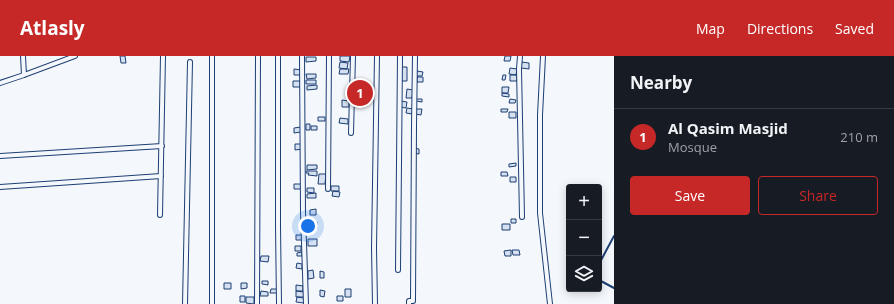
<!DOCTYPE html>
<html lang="en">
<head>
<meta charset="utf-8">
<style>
	body { margin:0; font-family:"Open Sans",sans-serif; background:#20242c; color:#f1f3f6 }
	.controls { position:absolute; right:12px; bottom:12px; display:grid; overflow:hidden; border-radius:4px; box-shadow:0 2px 10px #0003 }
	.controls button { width:36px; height:36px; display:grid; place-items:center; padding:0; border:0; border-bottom:1px solid #363941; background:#171b24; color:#f1f3f6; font:20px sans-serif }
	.you { position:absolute; left:308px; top:170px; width:14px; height:14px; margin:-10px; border:3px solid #fff; border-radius:50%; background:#1a73e8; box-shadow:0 0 0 6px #1a73e833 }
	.badge { display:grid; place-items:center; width:26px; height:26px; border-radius:50%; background:#c62828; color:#fff; font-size:13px; font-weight:700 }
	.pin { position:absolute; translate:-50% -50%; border:2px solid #fff; box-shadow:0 1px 4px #0006 }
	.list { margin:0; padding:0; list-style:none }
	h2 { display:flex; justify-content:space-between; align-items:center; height:52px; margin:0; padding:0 16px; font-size:17px }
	h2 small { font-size:13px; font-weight:400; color:#9ea1a6 }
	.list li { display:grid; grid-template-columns:26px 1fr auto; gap:12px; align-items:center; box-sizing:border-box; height:56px; padding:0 16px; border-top:1px solid #363941 }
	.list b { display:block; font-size:15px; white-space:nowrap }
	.list p { margin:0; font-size:13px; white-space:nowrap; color:#9ea1a6 }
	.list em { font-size:13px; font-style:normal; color:#9ea1a6 }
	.actions { display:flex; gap:8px; padding:12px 16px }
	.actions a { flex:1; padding:9px 0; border:1px solid #c62828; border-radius:4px; text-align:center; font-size:14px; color:#c62828 }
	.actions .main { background:#c62828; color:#fff }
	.icon { flex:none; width:22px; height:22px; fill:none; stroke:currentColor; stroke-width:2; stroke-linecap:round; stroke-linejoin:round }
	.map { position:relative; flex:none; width:614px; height:248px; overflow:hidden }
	header { display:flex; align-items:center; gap:24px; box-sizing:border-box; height:56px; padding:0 20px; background:#c62828; color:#fff }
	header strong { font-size:19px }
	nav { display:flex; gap:22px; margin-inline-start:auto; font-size:14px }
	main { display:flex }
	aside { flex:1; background:#171b24 }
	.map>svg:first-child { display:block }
</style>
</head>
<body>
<header>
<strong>Atlasly</strong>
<nav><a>Map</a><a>Directions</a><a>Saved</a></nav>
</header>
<main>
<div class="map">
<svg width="614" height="248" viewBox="0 0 614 248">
	<rect width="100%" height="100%" fill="#f4f7fb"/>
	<path fill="#d5e0f0" stroke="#1d3f73" d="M120,0H125L126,7H121Z
		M340,0H350L349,6L340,5Z
		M505,0H511L510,5H504Z
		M306,1H316V5L306,6Z
		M340,6L348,7L347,13L339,12Z
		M522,6L529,7V13L521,12Z
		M401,11H407V25H401Z
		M510,12L517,13L516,19L509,18Z
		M294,13L302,14L301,19H294Z
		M340,13H349L348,18H339Z
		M417,15L423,16L422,20H416Z
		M306,18H316V22L307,23Z
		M503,19H506L505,24H502Z
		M510,19H517V25H510Z
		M417,21H423V26H417Z
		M306,24H316V28H306Z
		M293,25H301L302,31H293Z
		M317,29V33L307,34V30Z
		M502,31H509L508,37H502Z
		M407,33L413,34L412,42H406Z
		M502,37L509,38V41L502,40Z
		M416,43H422V46L416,45Z
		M510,43L516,44L515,47H509Z
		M342,44L349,45V51H342Z
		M401,45L407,46L406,52L400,51Z
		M407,52L413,53L412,58L406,57Z
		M416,53H422L421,59L415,58Z
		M501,53H508L507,56H501Z
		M509,56H516V62H509Z
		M318,61H325V65H318Z
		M340,62L348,63V68L339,67Z
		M306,68H310V74H306Z
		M311,70H317V74H311Z
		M301,71V76L294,77V72Z
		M295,88H303V93L295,94Z
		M413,92L419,93V98L413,97Z
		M516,107V110L509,111V108Z
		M307,109H317V113L307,114Z
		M306,115H317V120L308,119L309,117H306Z
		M501,116H507L508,120H501Z
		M319,118H326L325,128H318Z
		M510,121H516V126H510Z
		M294,128H303V133H294Z
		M331,130H339V135H331Z
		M307,132H314V137L307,136Z
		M333,135L340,136L339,141L332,140Z
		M316,137V142H307V138Z
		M316,153V159H310V154Z
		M511,163H516V167H511Z
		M307,166H317V173H307Z
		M502,168H510V174H502Z
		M296,179H302V184H296Z
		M308,183H317V190H308Z
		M295,190H301V195H295Z
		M511,194V200H505L504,195Z
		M512,194H519L520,199H513Z
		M302,196V200H297V197Z
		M261,200H269L268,206L260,205Z
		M297,207L302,208V213L296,212Z
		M313,214L314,222L308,223V215Z
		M320,215L324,216V222H320Z
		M262,225H268V229L262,228Z
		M224,227H231V233H224Z
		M241,227H247V232L241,233Z
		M296,229L303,230V235H296Z
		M271,233H277V237H270Z
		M345,233H351V241H345Z
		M320,234L325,235L324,241L320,240Z
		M261,235L268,236V240H260Z
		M296,235L304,236V241H296Z
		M240,240H245V246H240Z
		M337,240H343V245H337Z
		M246,241H254V248L246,247Z
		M297,241L304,242V247L296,246Z"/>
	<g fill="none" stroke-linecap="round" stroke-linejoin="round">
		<defs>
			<path id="minor" d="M23,0L24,19
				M212,0V248
				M278,0V170L279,248
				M302,0L303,156L306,248
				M520,0L519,13L522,161
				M543,0L540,59V157L550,248
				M0,27L24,19L75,0
				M351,77L353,0
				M0,100L162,90
				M0,131L161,120
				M328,133L329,0
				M160,159L163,0
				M398,214L400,0
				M185,248L190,6
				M257,248L258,0
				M375,248L374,192L377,0
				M409,248V245H413L414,70L415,0"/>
		</defs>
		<use href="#minor" stroke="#1d3f73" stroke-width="6"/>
		<use href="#minor" stroke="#f4f7fb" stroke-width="4"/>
		<path stroke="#1d3f73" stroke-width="2" d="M599,208L614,180
			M599,224L614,232"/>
	</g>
</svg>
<div class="controls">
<button>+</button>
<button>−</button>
<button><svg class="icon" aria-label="layers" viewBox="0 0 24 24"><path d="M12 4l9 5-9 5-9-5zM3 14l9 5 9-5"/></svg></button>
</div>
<div class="you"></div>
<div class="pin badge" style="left:360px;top:37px">1</div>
</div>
<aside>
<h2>Nearby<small></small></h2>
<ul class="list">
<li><span class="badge">1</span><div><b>Al Qasim Masjid</b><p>Mosque</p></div><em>210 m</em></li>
</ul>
<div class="actions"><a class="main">Save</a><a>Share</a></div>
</aside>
</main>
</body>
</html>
